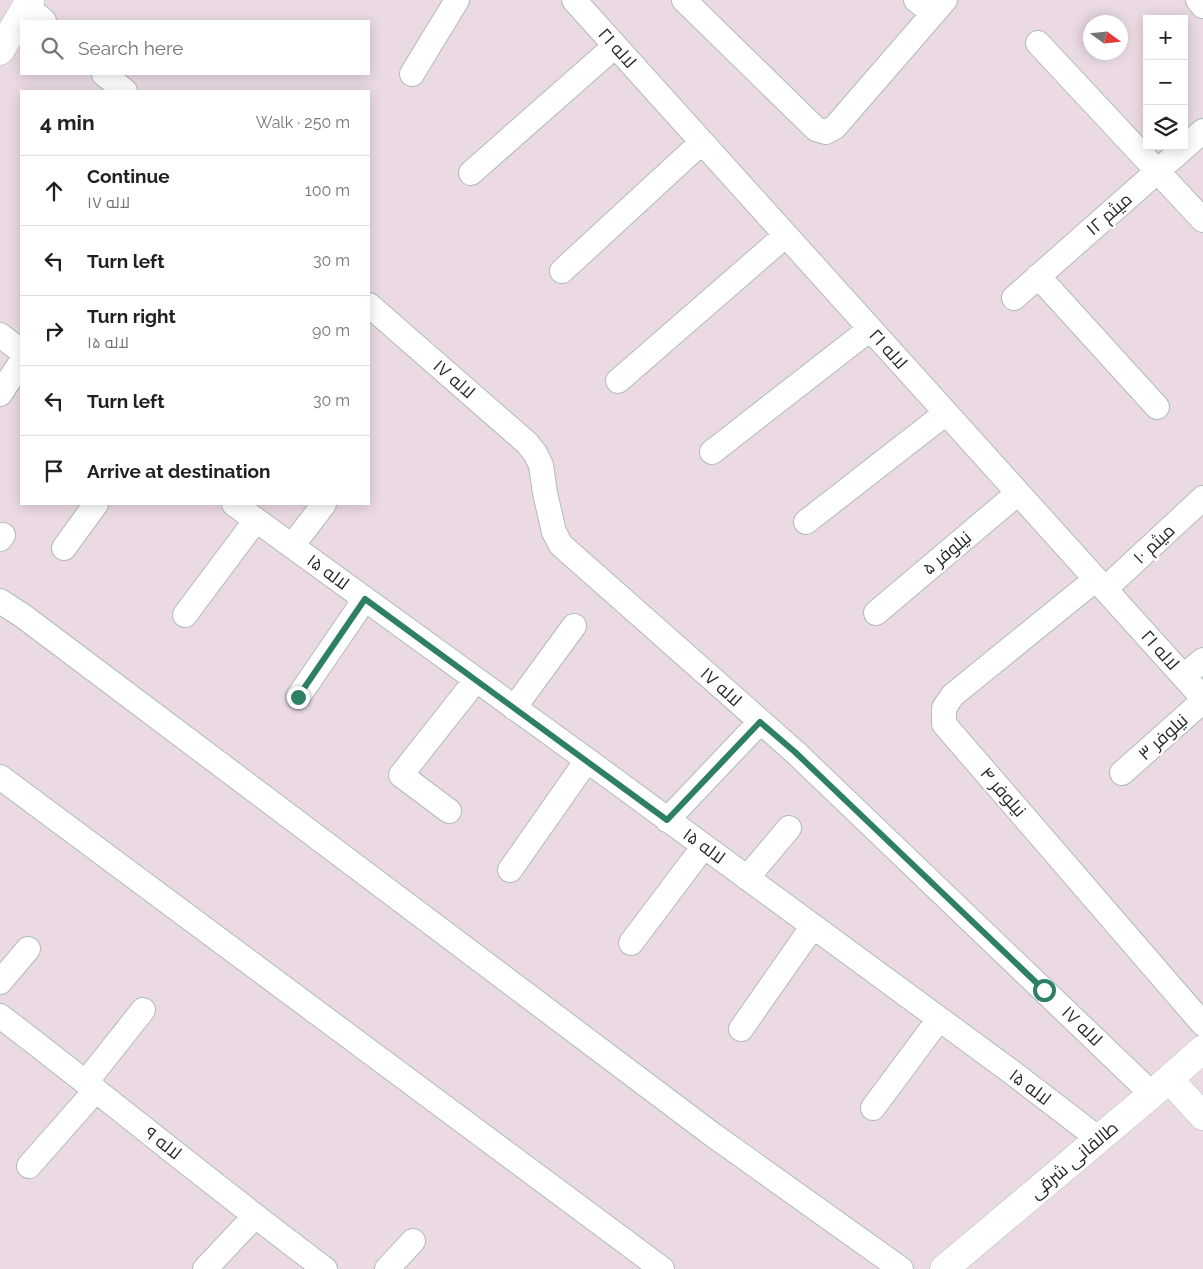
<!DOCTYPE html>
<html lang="en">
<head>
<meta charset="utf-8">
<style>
	body { margin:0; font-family:Raleway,Cairo,sans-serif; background:#f2f2f2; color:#202124 }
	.controls { position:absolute; right:15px; top:15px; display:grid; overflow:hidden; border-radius:0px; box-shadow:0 2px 12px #0003 }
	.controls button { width:45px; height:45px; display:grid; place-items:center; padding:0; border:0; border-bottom:1px solid #e0e0e0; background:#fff; color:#202124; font:25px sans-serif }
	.compass { position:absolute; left:1083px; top:15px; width:45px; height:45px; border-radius:50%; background:#fff; box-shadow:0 2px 12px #0003; rotate:105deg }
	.stop { position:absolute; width:15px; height:15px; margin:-11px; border:4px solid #2d8064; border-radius:50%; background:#fff }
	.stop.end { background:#2d8064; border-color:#fff; box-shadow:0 1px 5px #0008 }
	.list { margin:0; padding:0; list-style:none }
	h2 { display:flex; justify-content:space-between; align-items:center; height:65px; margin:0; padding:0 20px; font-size:21px }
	h2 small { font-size:16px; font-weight:400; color:#757577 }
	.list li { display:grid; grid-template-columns:32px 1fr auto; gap:15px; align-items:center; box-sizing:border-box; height:70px; padding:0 20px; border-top:1px solid #e0e0e0 }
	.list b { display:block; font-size:19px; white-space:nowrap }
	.list p { margin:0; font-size:16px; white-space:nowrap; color:#757577 }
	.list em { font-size:16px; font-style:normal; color:#757577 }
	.icon { flex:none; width:28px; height:28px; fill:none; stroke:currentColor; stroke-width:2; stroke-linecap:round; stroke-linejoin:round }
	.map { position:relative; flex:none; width:1203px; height:1269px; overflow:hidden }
	.search { position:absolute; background:#fff; box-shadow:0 2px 12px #0003; left:20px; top:20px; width:350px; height:55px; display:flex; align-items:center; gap:12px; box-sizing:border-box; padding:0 18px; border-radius:0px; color:#757577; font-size:19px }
	.panel { position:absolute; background:#fff; box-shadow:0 2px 12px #0003; left:20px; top:90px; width:350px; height:415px; border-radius:0px }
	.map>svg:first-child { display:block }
</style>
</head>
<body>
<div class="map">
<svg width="1203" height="1269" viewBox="0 0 1203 1269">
	<rect width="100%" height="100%" fill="#ebdae4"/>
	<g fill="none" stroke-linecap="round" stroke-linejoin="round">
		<defs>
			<path id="minor" d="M574,0L1203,698
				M684,0L816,129L826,132L835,127L945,0
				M916,0L933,13
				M1198,0L1203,6
				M27,6L44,21
				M1038,43L1203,220
				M104,74L125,91
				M412,74L457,0
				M471,173L615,46
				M562,271L702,142
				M1038,276L1157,407
				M1014,298L1203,131
				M369,305L527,443L535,453L541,465L545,493L554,532L561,545L795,752L1152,1094
				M0,335L21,351
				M618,381L786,235
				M0,394L21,362
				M712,452L870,329
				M234,504L587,760L1013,1073L1099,1139
				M806,522L946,413
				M0,539L3,535
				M292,546L324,504
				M64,548L96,504
				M1096,579L953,695L944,708V724L1203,1024
				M1105,589L1203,498
				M0,601L23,616L713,1135L901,1269
				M876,613L1018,493
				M185,615L256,520
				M1184,676L1203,660
				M298,697L365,599
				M514,708L574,626
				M1122,773L1203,701
				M0,777L662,1269
				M449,811L401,775L476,680
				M667,820L760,722
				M510,870L587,760
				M747,878L789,828
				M631,943L704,846
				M0,982L28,949
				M0,1016C109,1099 215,1187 325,1269
				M741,1029L813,926
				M86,1082L143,1010
				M873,1108L939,1019
				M29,1166L96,1090
				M205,1269L255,1216
				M387,1269L413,1241"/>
			<path id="tertiary" d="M0,51L30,0
				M1169,1079L1203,1116
				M944,1269L1152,1094L1203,1049"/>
		</defs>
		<use href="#minor" stroke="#aebcb7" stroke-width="26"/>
		<use href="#tertiary" stroke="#aebcb7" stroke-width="29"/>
		<use href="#minor" stroke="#fff" stroke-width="24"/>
		<use href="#tertiary" stroke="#fff" stroke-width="28"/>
	</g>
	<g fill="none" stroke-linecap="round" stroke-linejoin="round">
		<path stroke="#2d8064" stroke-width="6" d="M298,697L365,599L667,820L760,722L795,752L1044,990"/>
	</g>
	<g text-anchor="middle" stroke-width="5" stroke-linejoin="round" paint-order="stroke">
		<g font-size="18" fill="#282828" stroke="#fff">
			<text transform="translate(617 48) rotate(48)" y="6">لاله ۲۱</text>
			<text transform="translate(1109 214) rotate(-41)" y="6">میثم ۱۲</text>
			<text transform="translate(888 349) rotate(48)" y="6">لاله ۲۱</text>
			<text transform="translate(454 379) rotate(41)" y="6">لاله ۱۷</text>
			<text transform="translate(1154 544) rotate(-43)" y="6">میثم ۱۰</text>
			<text transform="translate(947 553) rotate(-40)" y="6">نیلوفر ۵</text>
			<text transform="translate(328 572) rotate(36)" y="6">لاله ۱۵</text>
			<text transform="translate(1160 650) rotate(48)" y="6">لاله ۲۱</text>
			<text transform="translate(721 687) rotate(42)" y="6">لاله ۱۷</text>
			<text transform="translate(1163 737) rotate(-42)" y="6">نیلوفر ۳</text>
			<text transform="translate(1003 792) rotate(49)" y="6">نیلوفر ۴</text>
			<text transform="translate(704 846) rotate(36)" y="6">لاله ۱۵</text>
			<text transform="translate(1082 1026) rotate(44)" y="6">لاله ۱۷</text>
			<text transform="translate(1030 1087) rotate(37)" y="6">لاله ۱۵</text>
			<text transform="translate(163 1143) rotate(38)" y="6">لاله ۹</text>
			<text transform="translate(1074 1160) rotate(-40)" y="6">طالقانی شرقی</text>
		</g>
	</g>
</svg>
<div class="controls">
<button>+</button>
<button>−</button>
<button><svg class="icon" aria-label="layers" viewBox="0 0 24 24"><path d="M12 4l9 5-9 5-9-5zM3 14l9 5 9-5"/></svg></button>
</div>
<svg class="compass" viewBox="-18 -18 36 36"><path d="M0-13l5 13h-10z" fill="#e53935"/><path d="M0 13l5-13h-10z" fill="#757577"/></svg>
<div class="stop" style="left:1044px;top:990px"></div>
<div class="stop end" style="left:298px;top:697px"></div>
<div class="search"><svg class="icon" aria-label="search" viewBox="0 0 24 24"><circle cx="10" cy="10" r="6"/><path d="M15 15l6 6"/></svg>Search here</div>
<section class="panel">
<h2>4 min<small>Walk · 250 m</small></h2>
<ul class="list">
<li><svg class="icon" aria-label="ahead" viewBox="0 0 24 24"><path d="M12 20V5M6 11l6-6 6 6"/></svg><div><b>Continue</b><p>لاله ۱۷</p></div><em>100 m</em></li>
<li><svg class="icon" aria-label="left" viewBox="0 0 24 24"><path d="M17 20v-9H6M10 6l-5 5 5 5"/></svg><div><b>Turn left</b></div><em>30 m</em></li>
<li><svg class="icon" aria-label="right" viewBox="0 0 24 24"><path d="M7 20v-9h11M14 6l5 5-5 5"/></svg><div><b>Turn right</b><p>لاله ۱۵</p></div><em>90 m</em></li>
<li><svg class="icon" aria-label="left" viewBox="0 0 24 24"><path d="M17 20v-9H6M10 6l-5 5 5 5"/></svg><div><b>Turn left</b></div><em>30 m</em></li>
<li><svg class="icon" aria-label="arrive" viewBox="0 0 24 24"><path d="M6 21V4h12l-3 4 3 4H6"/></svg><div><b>Arrive at destination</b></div></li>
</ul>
</section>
</div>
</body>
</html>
